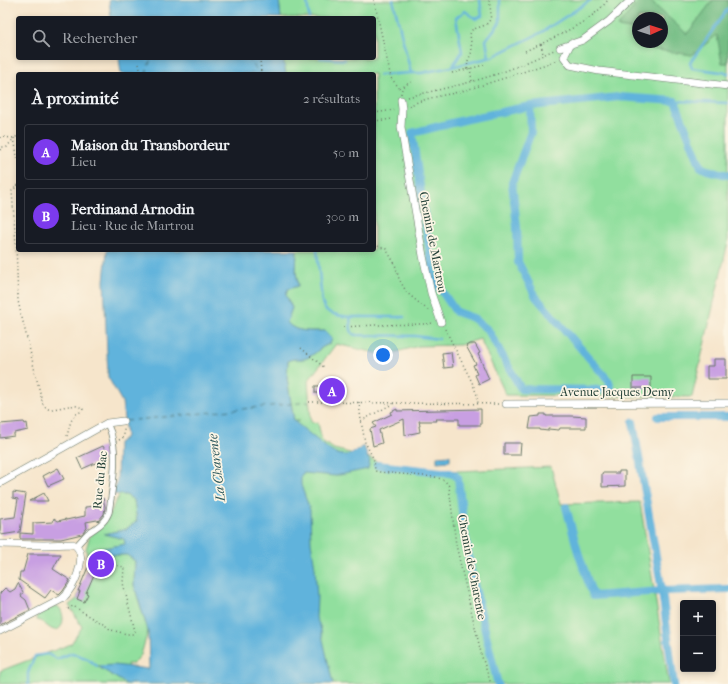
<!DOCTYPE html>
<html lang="fr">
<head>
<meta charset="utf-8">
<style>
	body { margin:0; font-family:"IM FELL French Canon",serif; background:#242831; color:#f1f3f6 }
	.controls { position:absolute; right:12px; bottom:12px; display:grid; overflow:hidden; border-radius:4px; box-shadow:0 2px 6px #0003 }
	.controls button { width:36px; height:36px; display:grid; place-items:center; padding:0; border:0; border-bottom:1px solid #363941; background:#171b24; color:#f1f3f6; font:20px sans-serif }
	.compass { position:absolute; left:632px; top:12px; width:36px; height:36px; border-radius:50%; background:#171b24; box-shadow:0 2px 6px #0003; rotate:87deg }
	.you { position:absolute; left:383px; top:355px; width:14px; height:14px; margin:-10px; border:3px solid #fff; border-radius:50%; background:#1a73e8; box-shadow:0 0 0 6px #1a73e833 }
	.badge { display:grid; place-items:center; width:26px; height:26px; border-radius:50%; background:#7c3aed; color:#fff; font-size:13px; font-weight:700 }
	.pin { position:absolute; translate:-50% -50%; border:2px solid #fff; box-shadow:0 1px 4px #0006 }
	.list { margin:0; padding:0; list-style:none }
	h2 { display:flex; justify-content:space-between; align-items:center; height:52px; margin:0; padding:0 16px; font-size:17px }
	h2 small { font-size:13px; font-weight:400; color:#9ea1a6 }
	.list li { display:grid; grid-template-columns:26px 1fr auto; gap:12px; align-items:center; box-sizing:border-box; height:56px; margin:0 8px 8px; padding:0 8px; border:1px solid #363941; border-radius:4px }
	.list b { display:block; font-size:15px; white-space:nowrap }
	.list p { margin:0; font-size:13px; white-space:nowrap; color:#9ea1a6 }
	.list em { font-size:13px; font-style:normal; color:#9ea1a6 }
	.icon { flex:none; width:22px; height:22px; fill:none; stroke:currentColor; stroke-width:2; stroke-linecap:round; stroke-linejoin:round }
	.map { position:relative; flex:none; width:728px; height:684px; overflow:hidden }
	.search { position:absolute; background:#171b24; box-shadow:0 2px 6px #0003; left:16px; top:16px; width:360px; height:44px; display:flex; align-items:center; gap:10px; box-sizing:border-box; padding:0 14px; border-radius:4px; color:#9ea1a6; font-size:15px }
	.panel { position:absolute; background:#171b24; box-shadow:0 2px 6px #0003; left:16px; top:72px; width:360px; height:180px; border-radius:4px }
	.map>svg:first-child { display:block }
</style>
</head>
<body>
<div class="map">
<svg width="728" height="684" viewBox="0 0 728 684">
	<rect width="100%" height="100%" fill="#fcf5e5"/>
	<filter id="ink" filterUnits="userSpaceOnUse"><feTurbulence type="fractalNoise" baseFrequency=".025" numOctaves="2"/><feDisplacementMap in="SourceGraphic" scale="8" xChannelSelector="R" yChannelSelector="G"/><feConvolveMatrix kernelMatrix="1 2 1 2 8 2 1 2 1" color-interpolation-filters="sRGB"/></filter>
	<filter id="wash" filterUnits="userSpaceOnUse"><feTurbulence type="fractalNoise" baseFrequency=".012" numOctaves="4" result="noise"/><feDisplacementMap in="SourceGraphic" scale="16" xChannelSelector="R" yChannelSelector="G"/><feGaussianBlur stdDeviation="0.9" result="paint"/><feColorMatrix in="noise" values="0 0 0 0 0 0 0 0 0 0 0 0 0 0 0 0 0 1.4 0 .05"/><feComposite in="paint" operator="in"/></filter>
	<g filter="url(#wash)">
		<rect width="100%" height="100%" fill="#f6e5cb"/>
		<path fill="#91df9e" stroke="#588e69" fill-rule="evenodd" d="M279,0H728V242L692,397L506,395L480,339L460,345L419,346L385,355L336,344L308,381L311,422L318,423L322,441L334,449L370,458L378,462L458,471L551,467L561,504L640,502L669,684H330L309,624L299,470L327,455L294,421H300H294L287,378L288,361C294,357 301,360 307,358C316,354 321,346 330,344L325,331C313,331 294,333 286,322L292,308L285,295L288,289L298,286L296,271L297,250H374V74H286L283,58H374V18H281ZM638,18H662V42H638Z
			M119,494L126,495L134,500L137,521L126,529L105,534L125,539V544L100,549L109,555H127L135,561L134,585L148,631L141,655L133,664H127L135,684H0V671L71,644L82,627L69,605L77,599L88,567L86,549L90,535C101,528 106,522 112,510C114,505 114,502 118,498Z
			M57,606C64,609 66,628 56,630C50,631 44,621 37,620L36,617L38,614Z"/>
		<path fill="#74be85" stroke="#4a7e5c" d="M640,0H649L687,34L713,0H728V63H722L717,35L692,55L651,49L648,42H662V18H638V30L617,27Z"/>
		<path fill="#60b3dc" stroke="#407888" d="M109,0H279L281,18H111Z
			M119,58H283L286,74H121Z
			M107,250H297L296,271L298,286L288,289L286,295L292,308L287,322C294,333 313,331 325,331L332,339L330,344C321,346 316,354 307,358C301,361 294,357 288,361L287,378L294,421L332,452C348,458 350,455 364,446L368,458L370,461L368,469L335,476L304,473L301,475V485L310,510L311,542L315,568L317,597L316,618L320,626L333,684H126L97,666L114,665L149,669L148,631L134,585L135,561L127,555H109L99,549L125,544L124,539L104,534L126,529L137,521L134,500L126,495L113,494L117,481L118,443L125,438L126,436L122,402L108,377L104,281Z
			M450,455V461L437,462V456Z"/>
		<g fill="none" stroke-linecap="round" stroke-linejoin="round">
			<path stroke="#60b3dc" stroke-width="2.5" d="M307,0L309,18
				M393,0L411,73
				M728,8L690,63L692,68L728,73
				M489,57L486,40L500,22V3L499,0
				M320,58L345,60
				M452,67L462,52L456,18L465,11L476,19L482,16L480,0
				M379,75L411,73H421L451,67L492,57L542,32L591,0
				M675,101L728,103
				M317,250L322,302C322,303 324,307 324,308C330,315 342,316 350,317H404
				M350,317L351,330L353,334L356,335L415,336L439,339
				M28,684V673L35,656L47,654L57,659L72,653L88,659L97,666"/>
			<path stroke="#60b3dc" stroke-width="8" d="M530,106L531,132L512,183L517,227L518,262L536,297L609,381L611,390L521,389L488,330L473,318L456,312L434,280L412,133L468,119L530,106L619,97L675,101L701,167L707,170L728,175
				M658,417H728
				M633,422L662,591L674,684
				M377,465L450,473L455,475L458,478L464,528L471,571L497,681L498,684
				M566,507L578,552L593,596L662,591L728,589"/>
			<path stroke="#2f5a5e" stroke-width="1" stroke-dasharray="5 4" stroke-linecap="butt" d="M248,58L260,74
				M146,74L151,58
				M126,421L309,402"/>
		</g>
		<g id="blocks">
			<path fill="#c89fe2" d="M469,344H475L480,353L478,354L489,379L479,384L475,375L477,374L473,365L476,364L466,346Z
				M451,352L453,367L444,368L442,353Z
				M714,359H726V379H707V366H714Z
				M633,377H651V388H633Z
				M315,386H330V393H315Z
				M397,409V411L481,409V425H459V419H436L437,421H419L420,426H419L420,432L405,435L404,419L379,430L382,443L373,446L370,429L376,427L373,423L392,414L391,412Z
				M540,414H546V416H572L586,417V428H560L559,430L548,429V431L540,430V429H529L531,417L540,416Z
				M24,422L25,424L27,423L28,430L14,433V436L0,438V424Z
				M504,443H521L520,455H504Z
				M103,446L109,457L82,469L77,458Z
				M58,468L64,479L48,486L43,476Z
				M619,471H625V486L602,487V473H619Z
				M13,492L26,494L20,532L1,535L0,519L15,517L18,499L13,498Z
				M44,493L48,501H29Z
				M103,498L105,507L104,514L98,521L97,520L86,522L87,528L82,534L61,539H20V533L33,534V523L53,522L54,518L58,521L66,519V520L85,516V507L97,506L96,500Z
				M28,554H61L53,569L70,580L63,591L59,595L51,590L45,598L19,580L20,572H23Z
				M88,567L96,570L86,593L88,594L84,602L77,599L80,591H78Z
				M18,583L23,592L21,596L26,600L30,610L0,625V593L5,588L10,592L15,589Z"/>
		</g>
	</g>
	<g filter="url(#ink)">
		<use href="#blocks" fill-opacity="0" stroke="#6a7869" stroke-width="1"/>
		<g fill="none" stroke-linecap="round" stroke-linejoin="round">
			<defs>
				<path id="pedestrian" d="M76,546C80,542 84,537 88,533C97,527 105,523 109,512C112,492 117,461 113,442C112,435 110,429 107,423"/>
				<path id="minor" d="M571,43L564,57L570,65L599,71L728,86
					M560,48L583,40L609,21L631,0
					M401,100L402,109L401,127L423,256L431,293L441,322
					M506,404L728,403
					M0,483L107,423L123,421
					M0,544L44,545L73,544C89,552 76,582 68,592C67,595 64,597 62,599L0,631"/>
			</defs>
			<use href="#pedestrian" stroke="#6a7869" stroke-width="7"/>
			<use href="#minor" stroke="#6a7869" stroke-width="8"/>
			<path stroke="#6a7869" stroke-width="1.5" stroke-dasharray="1 3" stroke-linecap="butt" d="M374,0L391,78L401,90
				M541,44L543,54
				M525,51C539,45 552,39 565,32C582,23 596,15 608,0
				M260,58L261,74
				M139,64L141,74
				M470,68L472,81
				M467,69L468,61L472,51L470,34L472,30C476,28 481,27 485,25C494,20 490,8 489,0
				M452,73L484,65
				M401,94C401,86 408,83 414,81
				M408,97L416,95C442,89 469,83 494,75C515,68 534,59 554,50
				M409,106C426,97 444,96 462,91C494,82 526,71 558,60
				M374,113L394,110
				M374,121L393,119
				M0,137L14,138L18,136
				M14,138L18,161
				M0,150L2,147H7L14,138
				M18,185L12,191L16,244L18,301L43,405L48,409C59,410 74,401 83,409C81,413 78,412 75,415C70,420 69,429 67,436
				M374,245L386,249L395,264L399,279L407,293L429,311
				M343,327L374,325L425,324L434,323
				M445,329L472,382L477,395L478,404
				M301,348L325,368
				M309,402L499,404
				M359,402L361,421L365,442L374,460L375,471L379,472L435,477C442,479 445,480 449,486L456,545L482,657L491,684
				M361,421L396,402
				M119,440L124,437V429
				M68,609L73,606L106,626L111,630L127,634H133L135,631L123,583L124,567L99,561L88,562"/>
			<use href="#pedestrian" stroke="#fff" stroke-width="5.5"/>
			<use href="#minor" stroke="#fff" stroke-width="7"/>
		</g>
	</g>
	<g text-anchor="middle" stroke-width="3.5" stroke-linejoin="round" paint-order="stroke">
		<g font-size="12" fill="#1f3d34" stroke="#fcf5e5">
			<text transform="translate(433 242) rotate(79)" y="4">Chemin de Martrou</text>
			<text x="617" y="396">Avenue Jacques Demy</text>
			<text transform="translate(100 480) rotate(-84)" y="4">Rue du Bac</text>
			<text transform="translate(472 567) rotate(79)" y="4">Chemin de Charente</text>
		</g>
		<g font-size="13" font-style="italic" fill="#2f5a5e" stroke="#fcf5e5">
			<text transform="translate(216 468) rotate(-97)" y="5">La Charente</text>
		</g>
	</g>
</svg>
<div class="controls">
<button>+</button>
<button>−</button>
</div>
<svg class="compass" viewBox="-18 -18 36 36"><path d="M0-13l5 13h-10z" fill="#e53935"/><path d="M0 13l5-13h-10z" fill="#9ea1a6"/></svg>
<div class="you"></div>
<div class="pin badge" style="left:332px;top:391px">A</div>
<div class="pin badge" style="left:101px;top:564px">B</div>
<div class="search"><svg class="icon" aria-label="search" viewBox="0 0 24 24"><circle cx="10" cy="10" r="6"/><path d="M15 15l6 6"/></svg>Rechercher</div>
<section class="panel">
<h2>À proximité<small>2 résultats</small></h2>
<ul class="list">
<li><span class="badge">A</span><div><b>Maison du Transbordeur</b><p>Lieu</p></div><em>50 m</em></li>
<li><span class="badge">B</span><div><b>Ferdinand Arnodin</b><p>Lieu · Rue de Martrou</p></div><em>300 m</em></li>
</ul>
</section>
</div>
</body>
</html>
